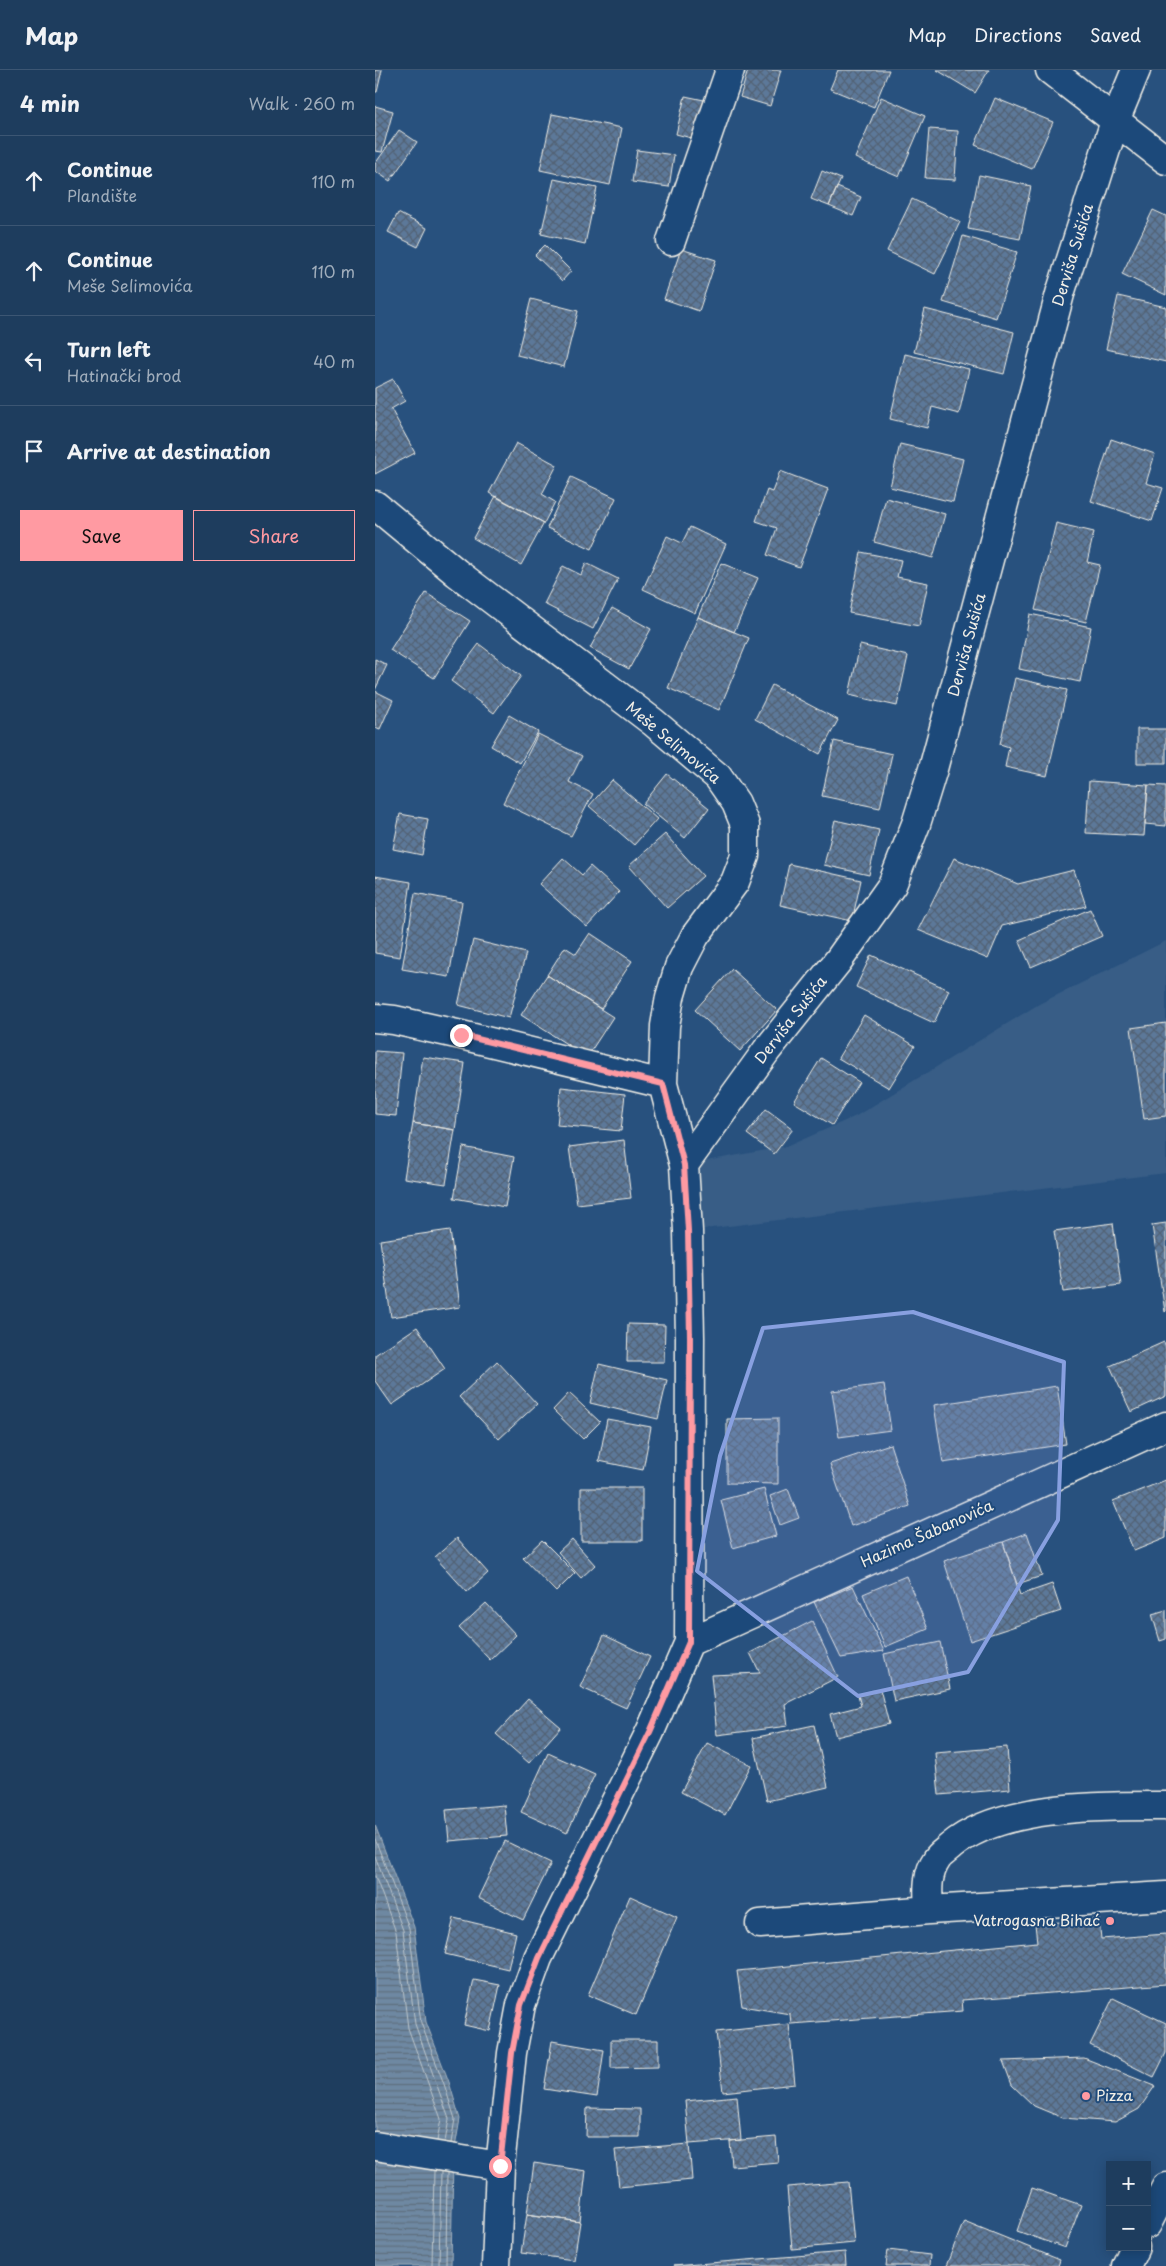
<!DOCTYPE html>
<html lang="en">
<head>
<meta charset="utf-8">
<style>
	body { margin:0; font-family:"Playpen Sans",sans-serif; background:#264464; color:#f1f3f6 }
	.controls { position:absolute; right:15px; bottom:15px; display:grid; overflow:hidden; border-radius:0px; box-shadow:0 2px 12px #0003 }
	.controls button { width:45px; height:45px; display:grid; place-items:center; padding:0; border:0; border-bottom:1px solid #3c5673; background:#1e3d5e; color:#f1f3f6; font:25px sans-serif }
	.stop { position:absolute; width:15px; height:15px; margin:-11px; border:4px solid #ff9aa2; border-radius:50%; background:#fff }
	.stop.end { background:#ff9aa2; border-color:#fff; box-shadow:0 1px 5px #0008 }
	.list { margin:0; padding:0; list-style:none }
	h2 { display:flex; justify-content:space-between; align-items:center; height:65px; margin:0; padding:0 20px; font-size:21px }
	h2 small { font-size:16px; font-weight:400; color:#a1aebc }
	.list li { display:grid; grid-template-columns:32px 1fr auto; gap:15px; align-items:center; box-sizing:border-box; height:90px; padding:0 20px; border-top:1px solid #3c5673 }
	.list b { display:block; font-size:19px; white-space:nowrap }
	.list p { margin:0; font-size:16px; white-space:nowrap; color:#a1aebc }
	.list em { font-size:16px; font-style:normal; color:#a1aebc }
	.actions { display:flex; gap:10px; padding:15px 20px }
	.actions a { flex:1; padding:11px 0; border:1px solid #ff9aa2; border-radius:0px; text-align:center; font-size:18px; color:#ff9aa2 }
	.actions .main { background:#ff9aa2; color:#111 }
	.icon { flex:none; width:28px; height:28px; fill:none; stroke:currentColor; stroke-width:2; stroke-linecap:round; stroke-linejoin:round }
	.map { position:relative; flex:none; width:791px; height:2196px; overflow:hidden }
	header { display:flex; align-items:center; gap:30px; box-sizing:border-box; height:70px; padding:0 25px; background:#1e3d5e; border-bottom:1px solid #3c5673 }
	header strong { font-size:24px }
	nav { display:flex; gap:28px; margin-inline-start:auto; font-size:18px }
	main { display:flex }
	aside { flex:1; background:#1e3d5e }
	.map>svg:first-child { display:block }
</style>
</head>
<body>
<header>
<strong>Map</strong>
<nav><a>Map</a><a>Directions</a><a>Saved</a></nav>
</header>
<main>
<aside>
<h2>4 min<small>Walk · 260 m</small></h2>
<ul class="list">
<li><svg class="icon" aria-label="ahead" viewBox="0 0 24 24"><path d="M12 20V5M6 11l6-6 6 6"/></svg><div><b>Continue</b><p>Plandište</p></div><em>110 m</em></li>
<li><svg class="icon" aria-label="ahead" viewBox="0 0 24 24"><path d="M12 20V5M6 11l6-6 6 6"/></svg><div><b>Continue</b><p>Meše Selimovića</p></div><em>110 m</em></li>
<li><svg class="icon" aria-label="left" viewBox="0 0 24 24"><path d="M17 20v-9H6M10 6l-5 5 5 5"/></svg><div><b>Turn left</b><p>Hatinački brod</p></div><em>40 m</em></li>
<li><svg class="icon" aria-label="arrive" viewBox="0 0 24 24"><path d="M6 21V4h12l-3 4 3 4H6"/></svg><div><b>Arrive at destination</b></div></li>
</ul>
<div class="actions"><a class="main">Save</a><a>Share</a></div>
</aside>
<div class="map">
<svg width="791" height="2196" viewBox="0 0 791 2196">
	<defs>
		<pattern id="water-rules" width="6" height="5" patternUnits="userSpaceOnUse" patternTransform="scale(1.25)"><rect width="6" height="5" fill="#6e88a2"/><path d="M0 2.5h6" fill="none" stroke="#5f6e7d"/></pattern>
		<pattern id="building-cross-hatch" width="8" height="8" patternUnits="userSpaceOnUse" patternTransform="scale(1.25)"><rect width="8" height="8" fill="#5b7899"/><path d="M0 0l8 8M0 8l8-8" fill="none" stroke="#536274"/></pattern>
	</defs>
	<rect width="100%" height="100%" fill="#28517e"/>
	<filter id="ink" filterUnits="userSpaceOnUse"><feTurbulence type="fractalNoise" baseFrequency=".02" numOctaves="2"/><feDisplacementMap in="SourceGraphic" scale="10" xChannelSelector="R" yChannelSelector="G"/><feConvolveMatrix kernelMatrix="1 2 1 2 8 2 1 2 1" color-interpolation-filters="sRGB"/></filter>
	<g filter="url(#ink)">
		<path fill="#375d86" d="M791,871V1103L313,1161L309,1095L413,1076L481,1046L664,934Z"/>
		<path fill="url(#water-rules)" stroke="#a4b2be" d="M0,1755L39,1857L51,1952L74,2012L85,2049L78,2089L76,2196H0Z"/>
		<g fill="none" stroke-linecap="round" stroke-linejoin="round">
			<path stroke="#bec7cc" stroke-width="1" d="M0,1769L34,1858L46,1953L69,2014L80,2049L76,2073
				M0,1786L28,1860L40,1954L74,2049L70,2072
				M0,1806L21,1862L33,1958L66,2049L62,2071
				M57,2196L59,2101
				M64,2196L66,2102
				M71,2196L72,2103"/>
		</g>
		<path fill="url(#building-cross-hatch)" stroke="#f4f1e8" d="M0,0H7L2,22H0Z
			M373,0H406L395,36L365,27Z
			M463,0H514L499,37L455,19Z
			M562,0H614L600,23Z
			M310,26L329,30L320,69L301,64Z
			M506,27L550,46L524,107L480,88Z
			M620,28L678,52L657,99L600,75Z
			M0,36L18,41L7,82L0,81Z
			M177,44L247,58L235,115L165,100Z
			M554,59L583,61L580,110L550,108Z
			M24,60L42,72L15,111L0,101V94Z
			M262,80L299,85L294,117L257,112Z
			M447,101L466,109L454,136L436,129Z
			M604,105L656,116L645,169L593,159Z
			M179,109L222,118L210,174L166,164Z
			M462,117L486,127L478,146L454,136Z
			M537,129L585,152L560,204L512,181Z
			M778,140L791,146V225L747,204Z
			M23,143L52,158L43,177L13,162Z
			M588,166L642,182L621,248L568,232Z
			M170,175L196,201L187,211L160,185Z
			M306,179L341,190L324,241L289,229Z
			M743,226L791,237V292L731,279Z
			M156,229L203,241L189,297L142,285Z
			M550,239L639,262L629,304L539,282Z
			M530,284L594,299L584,344L557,337L552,358L515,349Z
			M18,309L30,331L16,339L40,383L0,404V318Z
			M736,369L780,384L771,413L788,418L777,451L716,431Z
			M141,373L182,395L167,424L180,432L169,453L114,423Z
			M525,374L588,389L578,432L515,417Z
			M405,401L453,419L424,497L392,485L402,458L381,451L392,420L397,422Z
			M196,407L241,428L217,479L172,458Z
			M121,426L169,453L146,495L98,468Z
			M511,428L570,444L558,488L499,472Z
			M681,453L719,462L712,492L725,495L711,552L660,540Z
			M315,457L351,474L320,543L268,519L292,466L307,473Z
			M486,482L526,490L522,507L553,513L544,556L474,543Z
			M211,493L243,509L218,559L169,534L188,496L206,505Z
			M346,493L383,508L359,562L323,547Z
			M51,523L95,551L59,608L15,580Z
			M237,538L276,559L254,599L215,578Z
			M655,544L716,557L705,612L644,599Z
			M323,547L374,568L344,640L293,618Z
			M104,574L146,606L119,643L76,611Z
			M485,575L533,586L522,636L474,625Z
			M0,589L12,595L0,620Z
			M640,608L692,620L672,706L630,697L634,677L625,674Z
			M397,615L463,650L445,684L380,649Z
			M0,621L18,630L5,659L0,657Z
			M134,645L163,662L145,693L116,676Z
			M762,659H791V693H762Z
			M163,664L207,686L194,712L218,724L196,766L128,733Z
			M459,671L517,684L505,738L447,726Z
			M292,704L334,738L310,768L268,734Z
			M237,710L282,749L259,775L214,736Z
			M714,711L773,715L769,766L711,763Z
			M773,715L791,716V756L770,754Z
			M25,744L53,749L47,785L18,779Z
			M460,750L504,760L494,805L449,795Z
			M290,764L328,806L292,838L254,796Z
			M188,788L207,805L215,796L244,822L212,857L164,814Z
			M579,788L643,814L699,800L711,836L627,856L613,889L543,860Z
			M414,794L486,810L477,851L405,835Z
			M0,806L36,812L25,887L0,883Z
			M40,823L87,832L74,907L27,899Z
			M715,839L727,866L656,897L644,870Z
			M215,863L257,891L226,939L172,905L190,877L201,884Z
			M98,870L151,883L134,948L83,935Z
			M496,885L574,920L559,953L481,917Z
			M357,899L402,940L365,981L320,940Z
			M172,905L238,947L212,987L146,945Z
			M489,945L540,976L514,1018L463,988Z
			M791,953V1046L769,1049L756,958Z
			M0,981L27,983L21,1046L0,1044Z
			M48,987L90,993L80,1060L38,1053Z
			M446,988L484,1012L457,1055L419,1032Z
			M186,1017L250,1024L246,1061L182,1055Z
			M391,1039L418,1059L399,1084L372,1064Z
			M38,1053L80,1060L71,1114L29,1108Z
			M249,1070L256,1128L202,1134L194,1077Z
			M88,1077L139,1087L130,1137L79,1128Z
			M738,1153L746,1215L688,1222L679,1161Z
			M791,1153V1241L790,1242L777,1155Z
			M75,1160L85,1237L16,1247L5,1170Z
			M253,1254L290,1255L289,1292H252Z
			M42,1257L70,1299L17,1335L0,1311V1285Z
			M789,1272L791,1277V1326L756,1342L735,1296Z
			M122,1291L162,1334L124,1369L84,1327Z
			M224,1294L292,1310L283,1349L215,1333Z
			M509,1314L516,1360L464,1367L457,1321Z
			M682,1316L691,1374L568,1393L559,1335Z
			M194,1323L225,1352L208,1369L178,1340Z
			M403,1348V1414L352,1413V1349Z
			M232,1349L276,1357L268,1400L224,1391Z
			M515,1374L535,1436L476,1456L455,1394Z
			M791,1410V1468L759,1481L738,1431Z
			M206,1418H267V1471H206Z
			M389,1419L401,1466L358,1478L346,1430Z
			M413,1419L424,1448L405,1455L395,1426Z
			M652,1463L667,1506L642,1514L628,1472Z
			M82,1468L113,1503L92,1522L60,1487Z
			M197,1469L220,1495L206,1508L183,1482Z
			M167,1470L200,1503L181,1522L148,1488Z
			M628,1472L645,1525L677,1514L686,1541L595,1571L569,1491Z
			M531,1506L553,1559L510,1577L488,1524Z
			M478,1516L509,1581L466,1588L439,1532Z
			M111,1533L141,1565L115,1590L84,1558Z
			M791,1540V1569L785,1571L777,1544Z
			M437,1551L463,1607L410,1634L413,1656L342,1665L336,1605L385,1603L375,1583Z
			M229,1565L275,1587L251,1638L205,1617Z
			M565,1572L575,1619L519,1631L509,1584Z
			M505,1619L514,1654L461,1667L455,1644L486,1636L483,1625Z
			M153,1629L186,1657L154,1693L121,1664Z
			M439,1655L453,1717L392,1731L378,1668Z
			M332,1673L376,1695L350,1745L306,1722Z
			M632,1677L635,1719L564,1725L560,1683Z
			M173,1683L220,1704L192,1763L146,1742Z
			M129,1735L132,1766L74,1771L71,1740Z
			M130,1771L176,1793L148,1850L103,1828Z
			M255,1826L302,1847L261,1945L213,1925Z
			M79,1848L141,1863L133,1899L70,1884Z
			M724,1849L726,1869L791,1864V1914L587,1930L588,1941L416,1954L415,1944L367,1936L362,1901L662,1872L660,1854Z
			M99,1910L125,1915L115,1961L89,1955Z
			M738,1928L791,1953V1983L779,2007L715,1975Z
			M414,1954L420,2014L348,2022L341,1962Z
			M236,1970H283V1997L236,1998Z
			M177,1971L229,1980L222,2027L169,2019Z
			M709,1988L780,2016L764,2039L740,2052L688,2048L659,2036L637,2015L628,1991Z
			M362,2026L366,2070L314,2074L310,2031Z
			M212,2038L265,2039V2067H211Z
			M401,2067L403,2092L357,2096L355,2071Z
			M314,2074L317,2110L244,2117L240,2080Z
			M159,2093L211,2101L205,2152L152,2144Z
			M473,2112L479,2173L417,2179L412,2117Z
			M657,2118L706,2135L690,2178L642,2161Z
			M152,2144L205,2152L199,2190L146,2183Z
			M589,2151L685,2190L683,2196H571Z
			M513,2180L555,2185L554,2196H511Z
			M470,2182L471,2196H298Z"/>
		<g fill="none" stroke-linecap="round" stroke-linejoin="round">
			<defs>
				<path id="minor" d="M675,0L791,90
					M296,171L355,0
					M0,435L82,503L278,652L343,707L361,733L370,755V786L360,812L320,866L304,897L295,927L290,956L288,1014L309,1095L313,1161L315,1267L314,1572L275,1662L163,1888L146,1935L137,1983L125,2096L121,2196
					M0,948L19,950L86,965L288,1014
					M309,1095L392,980L463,891L517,815L541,754L558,699L685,224L740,51L761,0
					M314,1572L791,1356
					M554,1840C553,1822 551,1805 562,1789C565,1784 572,1780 576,1776C626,1734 728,1736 791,1736
					M385,1854L554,1840L791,1826
					M0,2076L125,2096
					M772,2154L791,2117
					M751,2196L760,2177"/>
			</defs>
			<use href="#minor" stroke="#f4f1e8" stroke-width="31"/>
			<use href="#minor" stroke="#1f4a7a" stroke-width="28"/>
		</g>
	</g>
	<g fill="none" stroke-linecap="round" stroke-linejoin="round" filter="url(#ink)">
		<path stroke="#ff9aa2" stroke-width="6" d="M86,965L288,1014L309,1095L313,1161L315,1267L314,1572L275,1662L164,1888L146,1935L137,1983L125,2096"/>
	</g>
	<path fill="#88a0e0" fill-opacity="0.2" stroke="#88a0e0" stroke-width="4" stroke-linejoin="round" d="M538,1242L689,1292L683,1450L593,1602L483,1626L322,1501L345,1386L388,1258Z"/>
	<g fill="#ff9aa2" stroke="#1f4a7a" stroke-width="2">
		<circle cx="735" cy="1851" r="5"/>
		<circle cx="711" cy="2026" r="5"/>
	</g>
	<g text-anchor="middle" stroke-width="4" stroke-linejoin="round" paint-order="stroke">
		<g font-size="15" fill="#f4f1e8" stroke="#1f4a7a">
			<text transform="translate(698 185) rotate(-73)" y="5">Derviša Sušića</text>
			<text transform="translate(592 575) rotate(-75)" y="5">Derviša Sušića</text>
			<text transform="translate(298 673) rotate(40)" y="5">Meše Selimovića</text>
			<text transform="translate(416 950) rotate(-52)" y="5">Derviša Sušića</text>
			<text transform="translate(552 1464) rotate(-24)" y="5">Hazima Šabanovića</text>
		</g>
		<g font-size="15" fill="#f4f1e8" stroke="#1f4a7a" text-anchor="end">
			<text x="725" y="1856">Vatrogasna Bihać</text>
			<text x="721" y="2031" text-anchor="start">Pizza</text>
		</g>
	</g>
</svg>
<div class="controls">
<button>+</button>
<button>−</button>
</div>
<div class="stop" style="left:125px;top:2096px"></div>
<div class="stop end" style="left:86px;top:965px"></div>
</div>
</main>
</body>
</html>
